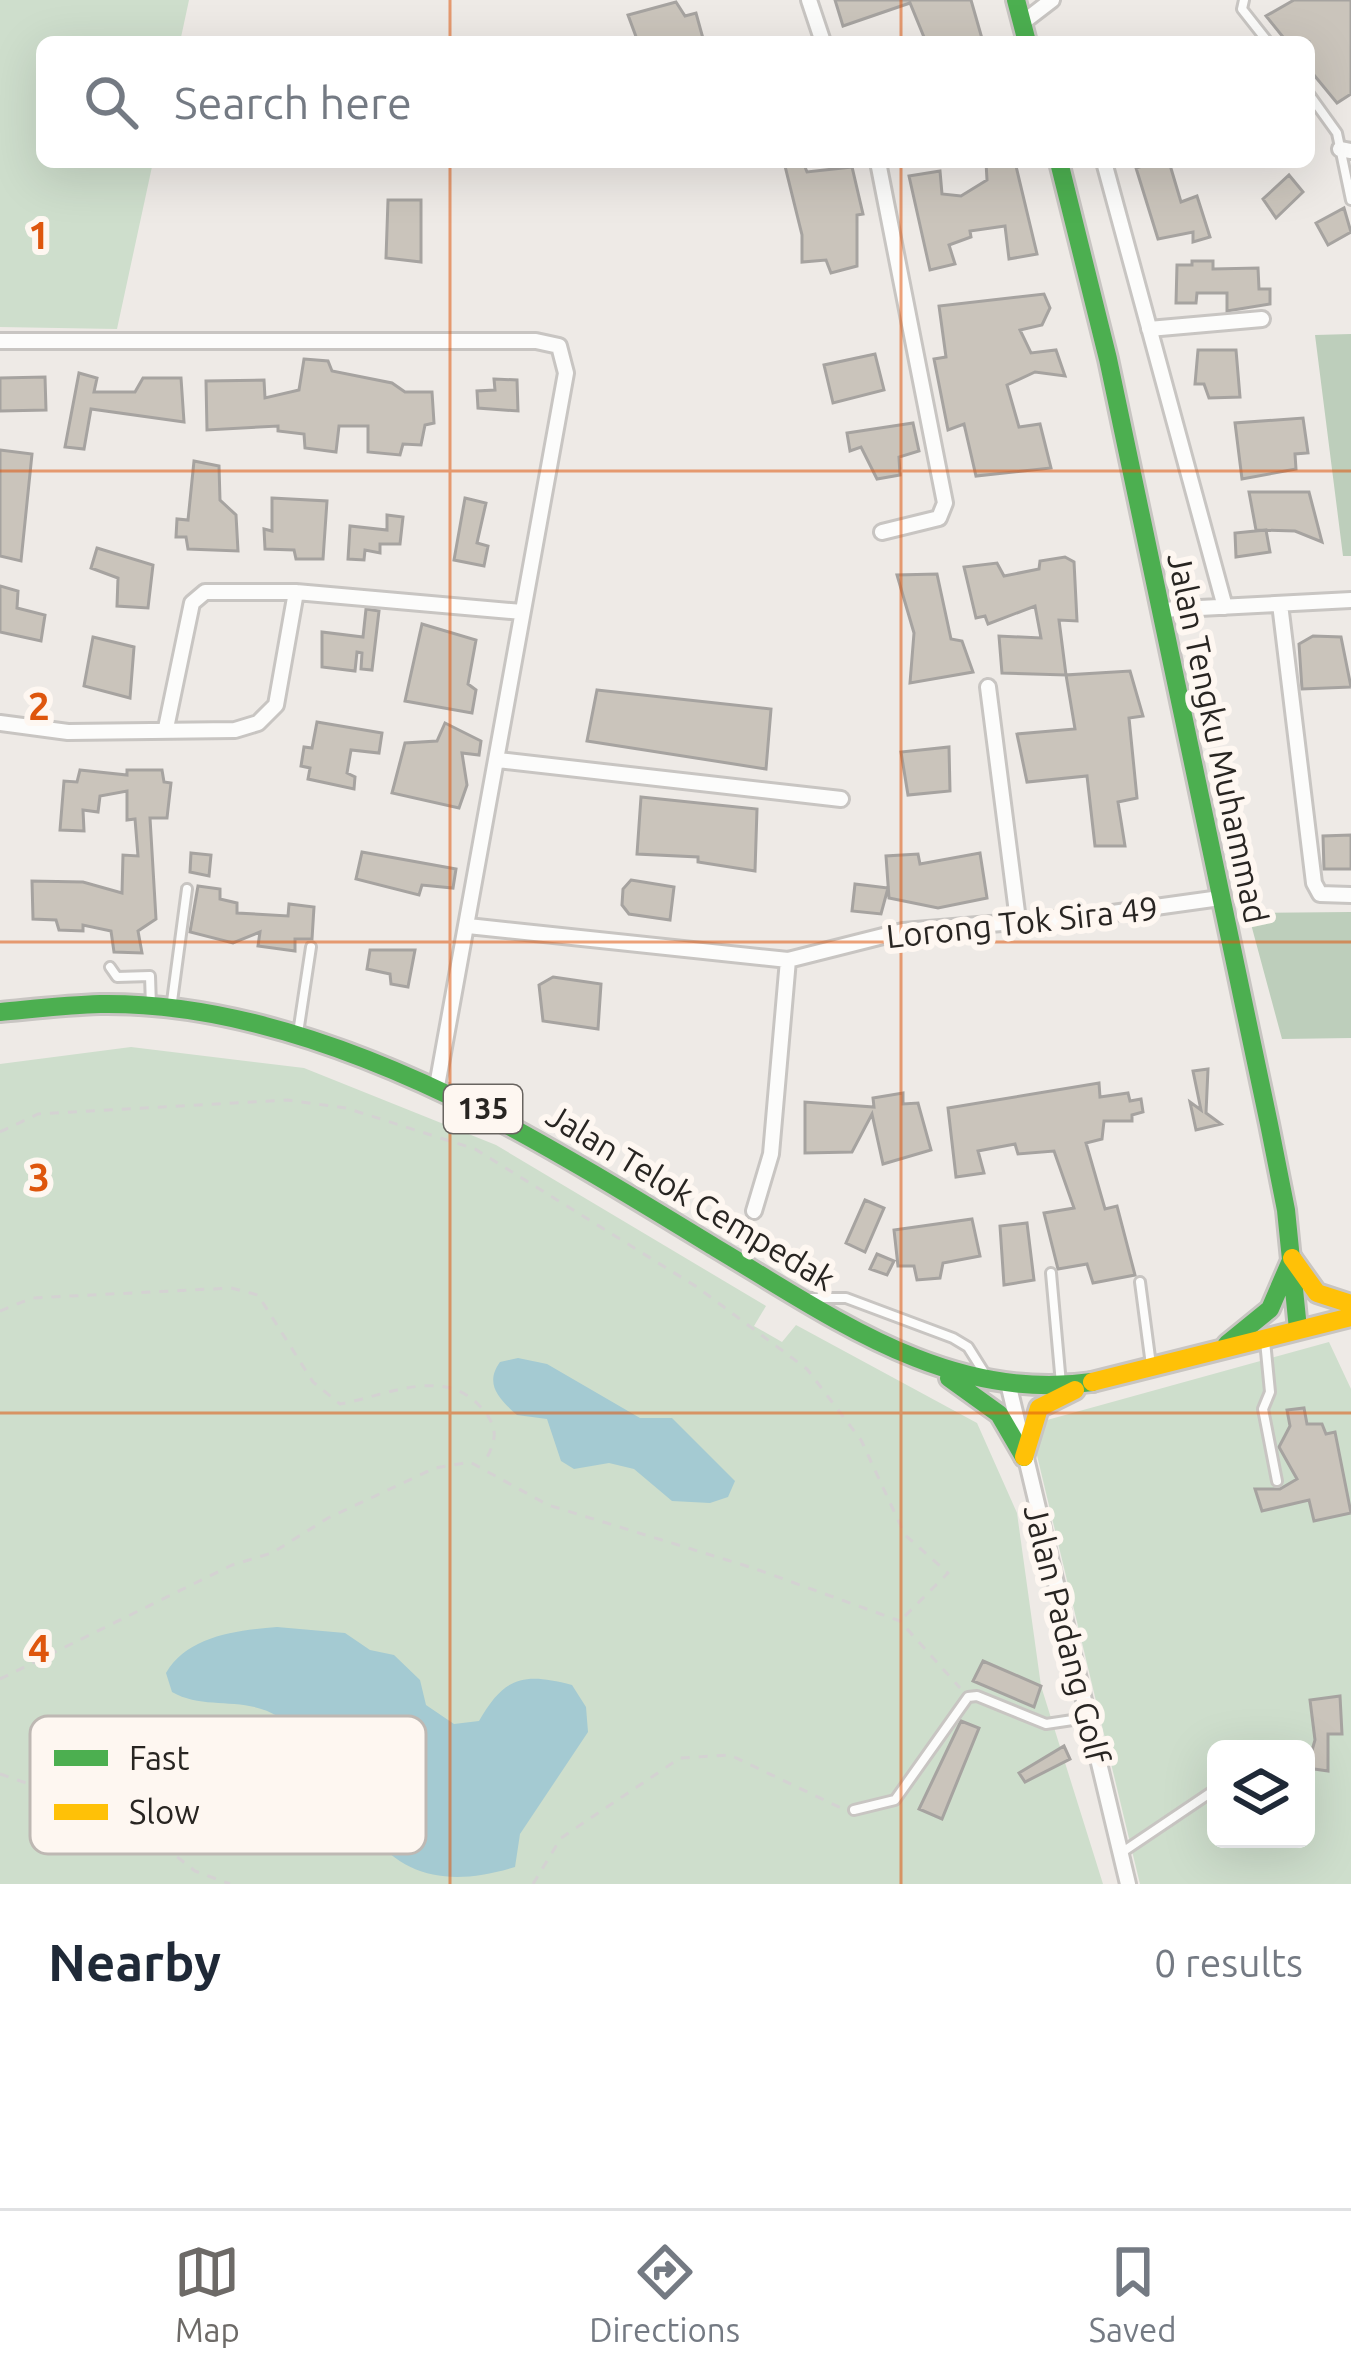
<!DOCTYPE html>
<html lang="en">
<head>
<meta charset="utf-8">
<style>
	body { margin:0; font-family:Ubuntu,sans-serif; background:#f6f6f7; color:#1f2937 }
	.controls { position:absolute; right:36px; bottom:36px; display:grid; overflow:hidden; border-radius:18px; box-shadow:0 12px 48px #0002 }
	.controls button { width:108px; height:108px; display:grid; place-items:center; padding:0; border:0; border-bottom:3px solid #e0e1e3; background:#fff; color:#1f2937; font:60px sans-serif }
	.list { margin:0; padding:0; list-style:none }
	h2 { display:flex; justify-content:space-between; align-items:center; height:156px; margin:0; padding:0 48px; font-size:51px }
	h2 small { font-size:39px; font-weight:400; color:#747a83 }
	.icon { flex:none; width:66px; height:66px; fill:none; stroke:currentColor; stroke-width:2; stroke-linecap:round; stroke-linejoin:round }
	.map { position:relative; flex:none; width:1351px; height:1884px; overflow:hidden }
	.search { position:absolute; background:#fff; box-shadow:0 12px 48px #0002; left:36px; right:36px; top:36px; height:132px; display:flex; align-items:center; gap:30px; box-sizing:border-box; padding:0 42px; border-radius:18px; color:#747a83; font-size:45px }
	.sheet { height:324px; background:#fff }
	nav { display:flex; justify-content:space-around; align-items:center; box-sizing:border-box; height:168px; border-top:3px solid #e0e1e3; background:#fff; font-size:33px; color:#747a83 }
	nav a { display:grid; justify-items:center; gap:6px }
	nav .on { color:#6d6a67 }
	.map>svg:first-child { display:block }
</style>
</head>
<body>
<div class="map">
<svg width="1351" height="1884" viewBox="0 0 1351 1884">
	<rect width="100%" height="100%" fill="#eeeae6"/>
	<path fill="#cedecc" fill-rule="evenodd" d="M0,0H189L180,42H42V162H153L117,329L0,327Z
		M131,1047L304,1068L496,1145L766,1306L754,1326L782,1342L796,1325L977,1423L1017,1513L1041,1686L1103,1884H0V1064Z
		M1329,1342L1351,1389V1884H1140L1034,1443L1047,1420ZM1216,1749H1306V1839H1216Z"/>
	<path fill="#bdcebb" d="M1351,334V556H1343L1315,335Z
		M1351,912V1038L1282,1039L1248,913Z"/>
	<path fill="#a4cad2" d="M518,1358L547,1364L640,1418H672L735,1481L728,1497L710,1503L672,1501L634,1469L609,1463L574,1469L561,1461L547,1419L517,1415C499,1399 484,1384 500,1362Z
		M277,1627L345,1633L370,1650L394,1655L420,1680L426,1705L454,1724L479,1721C504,1677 523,1672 572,1685L586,1707L588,1732L520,1834L515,1867C458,1884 410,1883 369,1833C348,1807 340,1767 317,1744C307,1733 291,1725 279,1717C244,1695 205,1711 172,1692L166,1673C187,1636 237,1630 277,1627Z"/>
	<path fill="#cac4bb" stroke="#a6a3a0" stroke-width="3" d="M835,0H971L983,42H926L910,3L843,26Z
		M1294,0H1351V94L1337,103L1309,69V42H1287L1266,16Z
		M676,2L685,16L696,13L704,42H638L628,15Z
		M784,162H803L807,172L852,167L863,214L857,215V266L831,273L826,260L802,262V235Z
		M986,162H1015L1037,254L1009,259L1005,226L970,231L971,237L949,245L955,264L930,270L909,176L940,171L942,194L961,196L987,180Z
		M1155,162L1170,165L1181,202L1197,196L1210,237L1193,242V232L1158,239L1136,168Z
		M1289,175L1303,192L1276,218L1263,199Z
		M388,200H421V262L386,258Z
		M1344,208L1351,232L1328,245L1316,223Z
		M1192,261H1213V269L1258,268L1259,289H1270V304L1227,311V293H1197L1196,303H1176L1177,265H1192Z
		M1044,294L1050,308L1042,325L1020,330L1031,353L1056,350L1065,376L1035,372L1007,385L1019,427L1040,424L1051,468L976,476L964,424L948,430L934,359L946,357L939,306Z
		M1198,350H1236L1240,397L1209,398L1204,384H1195Z
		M875,354L884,390L833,403L824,365Z
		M304,359L328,361L332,371L392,383L405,392H432L434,423L425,425L421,445L403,444L400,455L368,452V426H339L336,452L305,448L304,434L278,431V426L207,430L206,381L264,380L265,398L299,390Z
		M79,373L97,378L94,392H135L143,378H181L184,422L91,409L84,449L65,447Z
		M45,377L46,410L0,411V378Z
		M494,379L517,380L518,411L478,408L477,391L495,390Z
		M1303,418L1308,453L1295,454L1296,469L1242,479L1235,423Z
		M913,423L919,451L899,457L900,475L877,479L861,447L850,451L847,433Z
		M0,450L32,454L21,561L0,556Z
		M194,461L219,466L220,500L236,515L238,551L188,549L186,537H176L177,519L188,520Z
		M1249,492H1309L1322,542L1295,531L1256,530Z
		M272,498L327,501L323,559H296L294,550L265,549L264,529L272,531Z
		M465,498L486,503L477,543L488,546L484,566L454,560Z
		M387,515L403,517L400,544H380V553L365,550L364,560L348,559L350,526L387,530Z
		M1266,530L1270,552L1236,557L1235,533Z
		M97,548L153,565L148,608L117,606L118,578L91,568Z
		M1065,557L1074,562L1077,621L1059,620L1066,675L1002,673L999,636L1041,638L1035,606L988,624L985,616L976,618L964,567L997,563L1004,576L1039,569L1040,561Z
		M937,574L951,639L962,641L973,672L910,683L914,633L897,575Z
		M0,586L18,591L17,608L45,615L41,641L0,632Z
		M366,609L379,611L372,670L361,669L362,653L357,652L355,671L322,667V632L363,637Z
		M422,624L476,640L468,684L476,690L472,713L405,701Z
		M1313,636L1341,637L1351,687L1302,689L1299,644Z
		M93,637L134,647L130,698L84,686Z
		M1130,671L1143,716L1129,718L1137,798L1118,802L1125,846H1095L1087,776L1027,782L1017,734L1075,729L1066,675Z
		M597,690L771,709L766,769L587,741Z
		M317,722L382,733L379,753L351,750L347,773L355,777L354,789L308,779L310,768L301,766L304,747L312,748Z
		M445,723L481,741L479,755L462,753L467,785L459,808L392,793L405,743L437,741Z
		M949,747L950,791L908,795L901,752Z
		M80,770L127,775V770H162L164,782L171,783L167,818H150L156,919L138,931L142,953L114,952L111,931L83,925V931L59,930L56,920L33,919L32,881L83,882L122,893L123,855L138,856L135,819L127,820V791L100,796L98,812L83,810L84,831L60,830L64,781L77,782Z
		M641,797L757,809L755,871L698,862V857L637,854Z
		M1351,835V869H1324L1323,836Z
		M362,852L456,869L453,888L422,885L419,895L356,879Z
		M191,853L211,855L209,876L190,872Z
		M980,853L987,898L938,908L889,898L886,856L918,854L920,864Z
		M631,880L674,887L670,920L629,914L622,905L623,889Z
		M855,884L888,888L881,914L852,911Z
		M198,886L220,889V899L237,903V913L288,916L289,904L314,907L312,939H295V951L258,946L260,932L233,943L190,932Z
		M370,950H415L408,987L391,984L390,974L367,969Z
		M553,977L601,984L598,1029L543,1021L539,985Z
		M1208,1069L1206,1113L1221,1124L1196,1130L1190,1102L1201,1110L1193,1071Z
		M1099,1083L1100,1097L1128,1093L1130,1101L1141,1099L1143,1112L1132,1115V1121H1104L1102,1139L1086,1143L1105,1209L1117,1206L1135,1275L1093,1283L1087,1264L1058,1269L1044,1213L1074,1208L1054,1151L1018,1154L1015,1144L978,1151L984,1173L956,1177L948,1108Z
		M903,1093V1104L918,1103L931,1150L883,1164L872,1114L852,1152L805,1153V1102L874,1107L873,1098Z
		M865,1200L884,1208L865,1252L846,1243Z
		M972,1219L980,1256L943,1263L940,1278L917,1280L914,1266H898L894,1230Z
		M1027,1223L1034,1280L1004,1285L1000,1226Z
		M877,1254L894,1261L887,1275L870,1269Z
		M1304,1408L1307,1424H1322L1326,1434L1335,1432L1351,1513L1314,1521L1309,1500L1262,1511L1255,1489H1280L1297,1479L1279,1447L1290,1426L1287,1410Z
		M983,1661L1041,1686L1034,1707L973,1681Z
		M1340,1696L1342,1734H1328V1771L1307,1768L1315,1740L1310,1700Z
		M961,1721L979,1728L942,1819L919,1809Z
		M1064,1746L1070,1759L1025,1782L1019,1773Z"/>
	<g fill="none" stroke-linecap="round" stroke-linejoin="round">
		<defs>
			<path id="lane" d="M1244,0L1242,9L1268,42
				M1309,94L1337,133L1351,200
				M110,967L117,977L150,976L151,1006
				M171,1009L187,889
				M298,1033L311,947
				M1051,1273L1061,1384
				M1140,1282L1151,1365
				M809,1298H846L953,1338L968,1347L985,1374
				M1265,1341L1270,1392L1263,1409L1277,1481
				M1294,1749L1297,1747
				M854,1810L895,1800L968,1697L977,1696L1046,1724L1086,1718
				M1121,1853L1216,1789"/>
			<path id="street" d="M809,0L823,42
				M1022,23L1052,0
				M1340,149L1351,151
				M878,162L945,503L939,518L882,532
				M1104,162L1225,607
				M1149,329L1262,319
				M0,341H536L559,346L566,373L437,1086
				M1280,604L1314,883L1320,894L1351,895
				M1161,610L1351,600
				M988,687L1018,920
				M0,723L68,732L235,730L258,723L276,705L296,592
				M166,728L192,603L205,592H296L522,612
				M498,760L841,799
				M468,926L788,960L903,931L1091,916L1220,898
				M754,1211L771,1154L788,960
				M1008,1383L1128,1884"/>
			<path id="fast" d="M1016,0L1027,42
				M1059,162L1108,359L1269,1124L1286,1210L1298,1329
				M0,1012C33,1009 67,1005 100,1004C231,1002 365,1052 481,1111C561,1153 639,1201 716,1248C832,1317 949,1403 1092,1382
				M1227,1344L1270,1309L1292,1258
				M949,1378L999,1414L1024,1457"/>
			<path id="slow" d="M1292,1258L1317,1293L1351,1304
				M1092,1382L1351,1317
				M1024,1457L1039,1408L1075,1390"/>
		</defs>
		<use href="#lane" stroke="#c8c5c2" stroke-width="14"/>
		<use href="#street" stroke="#c8c5c2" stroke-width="20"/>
		<use href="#fast" stroke="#c8c5c2" stroke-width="24"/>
		<use href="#slow" stroke="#c8c5c2" stroke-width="24"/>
		<path stroke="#d4d2d2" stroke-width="3" stroke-dasharray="9 9" stroke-linecap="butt" d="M0,1132L38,1114L287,1100L346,1108L475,1149L697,1287L807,1369L861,1440L905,1535L948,1573L900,1621
			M0,1311L32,1298L231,1288L258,1295L313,1382L340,1404C389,1395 447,1364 484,1411C500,1430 495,1443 484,1463
			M0,1679L232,1565L272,1553L328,1518L435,1468L470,1462L548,1505L753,1568L900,1621L960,1688
			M0,1774L128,1818L195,1871L230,1884
			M533,1884L561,1838L680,1758L730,1755L841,1808"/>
		<use href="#lane" stroke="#fcfcfb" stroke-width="8"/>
		<use href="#street" stroke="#fcfcfb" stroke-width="14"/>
		<use href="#fast" stroke="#4caf50" stroke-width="18"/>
		<use href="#slow" stroke="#ffc107" stroke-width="18"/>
	</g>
	<path fill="none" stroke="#de560d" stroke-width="3" stroke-opacity="0.55" d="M450,0V42M901,0V42M450,162V1884M901,162V1884M0,471H1351M0,942H1351M0,1413H1351"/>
	<g text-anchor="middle" stroke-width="12" stroke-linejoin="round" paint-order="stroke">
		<rect fill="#fef7f1" stroke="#686460" stroke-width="3" x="444" y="1085" width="78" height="48" rx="9"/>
		<g font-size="30" font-weight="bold" fill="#282522">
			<text x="483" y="1119">135</text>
		</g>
		<g font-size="33" fill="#282522" stroke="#fef7f1">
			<text transform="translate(1218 738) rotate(78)" y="12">Jalan Tengku Muhammad</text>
			<text transform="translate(1022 922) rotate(-6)" y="12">Lorong Tok Sira 49</text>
			<text transform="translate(691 1197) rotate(31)" y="12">Jalan Telok Cempedak</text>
			<text transform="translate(1067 1634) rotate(76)" y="12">Jalan Padang Golf</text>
		</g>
	</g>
	<rect x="30" y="1716" width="396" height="138" rx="18" fill="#fef7f1" stroke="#beb8b3" stroke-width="3"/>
	<rect x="54" y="1750" width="54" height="16" fill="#4caf50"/>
	<rect x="54" y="1804" width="54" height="16" fill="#ffc107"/>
	<g font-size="33" fill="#282522">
		<text x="129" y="1770">Fast</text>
		<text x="129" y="1824">Slow</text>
	</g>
	<g font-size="39" text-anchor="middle" font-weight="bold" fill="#de560d" stroke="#fef7f1" stroke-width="12" stroke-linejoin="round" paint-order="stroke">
		<text x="39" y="249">1</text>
		<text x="39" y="720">2</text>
		<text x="39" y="1191">3</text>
		<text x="39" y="1662">4</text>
	</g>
</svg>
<div class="controls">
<button><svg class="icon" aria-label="layers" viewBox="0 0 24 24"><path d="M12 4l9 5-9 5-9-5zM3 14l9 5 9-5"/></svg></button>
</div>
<div class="search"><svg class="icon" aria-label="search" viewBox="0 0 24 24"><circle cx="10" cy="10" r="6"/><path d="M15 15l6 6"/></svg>Search here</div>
</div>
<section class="sheet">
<h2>Nearby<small>0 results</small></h2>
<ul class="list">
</ul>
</section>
<nav>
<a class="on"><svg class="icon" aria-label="map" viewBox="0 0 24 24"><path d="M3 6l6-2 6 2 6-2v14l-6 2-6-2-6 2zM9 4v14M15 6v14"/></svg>Map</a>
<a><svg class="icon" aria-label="directions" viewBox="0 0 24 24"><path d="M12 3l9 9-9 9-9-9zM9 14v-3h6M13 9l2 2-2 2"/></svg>Directions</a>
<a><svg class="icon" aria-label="saved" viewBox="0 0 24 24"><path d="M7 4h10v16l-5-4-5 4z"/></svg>Saved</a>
</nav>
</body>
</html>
